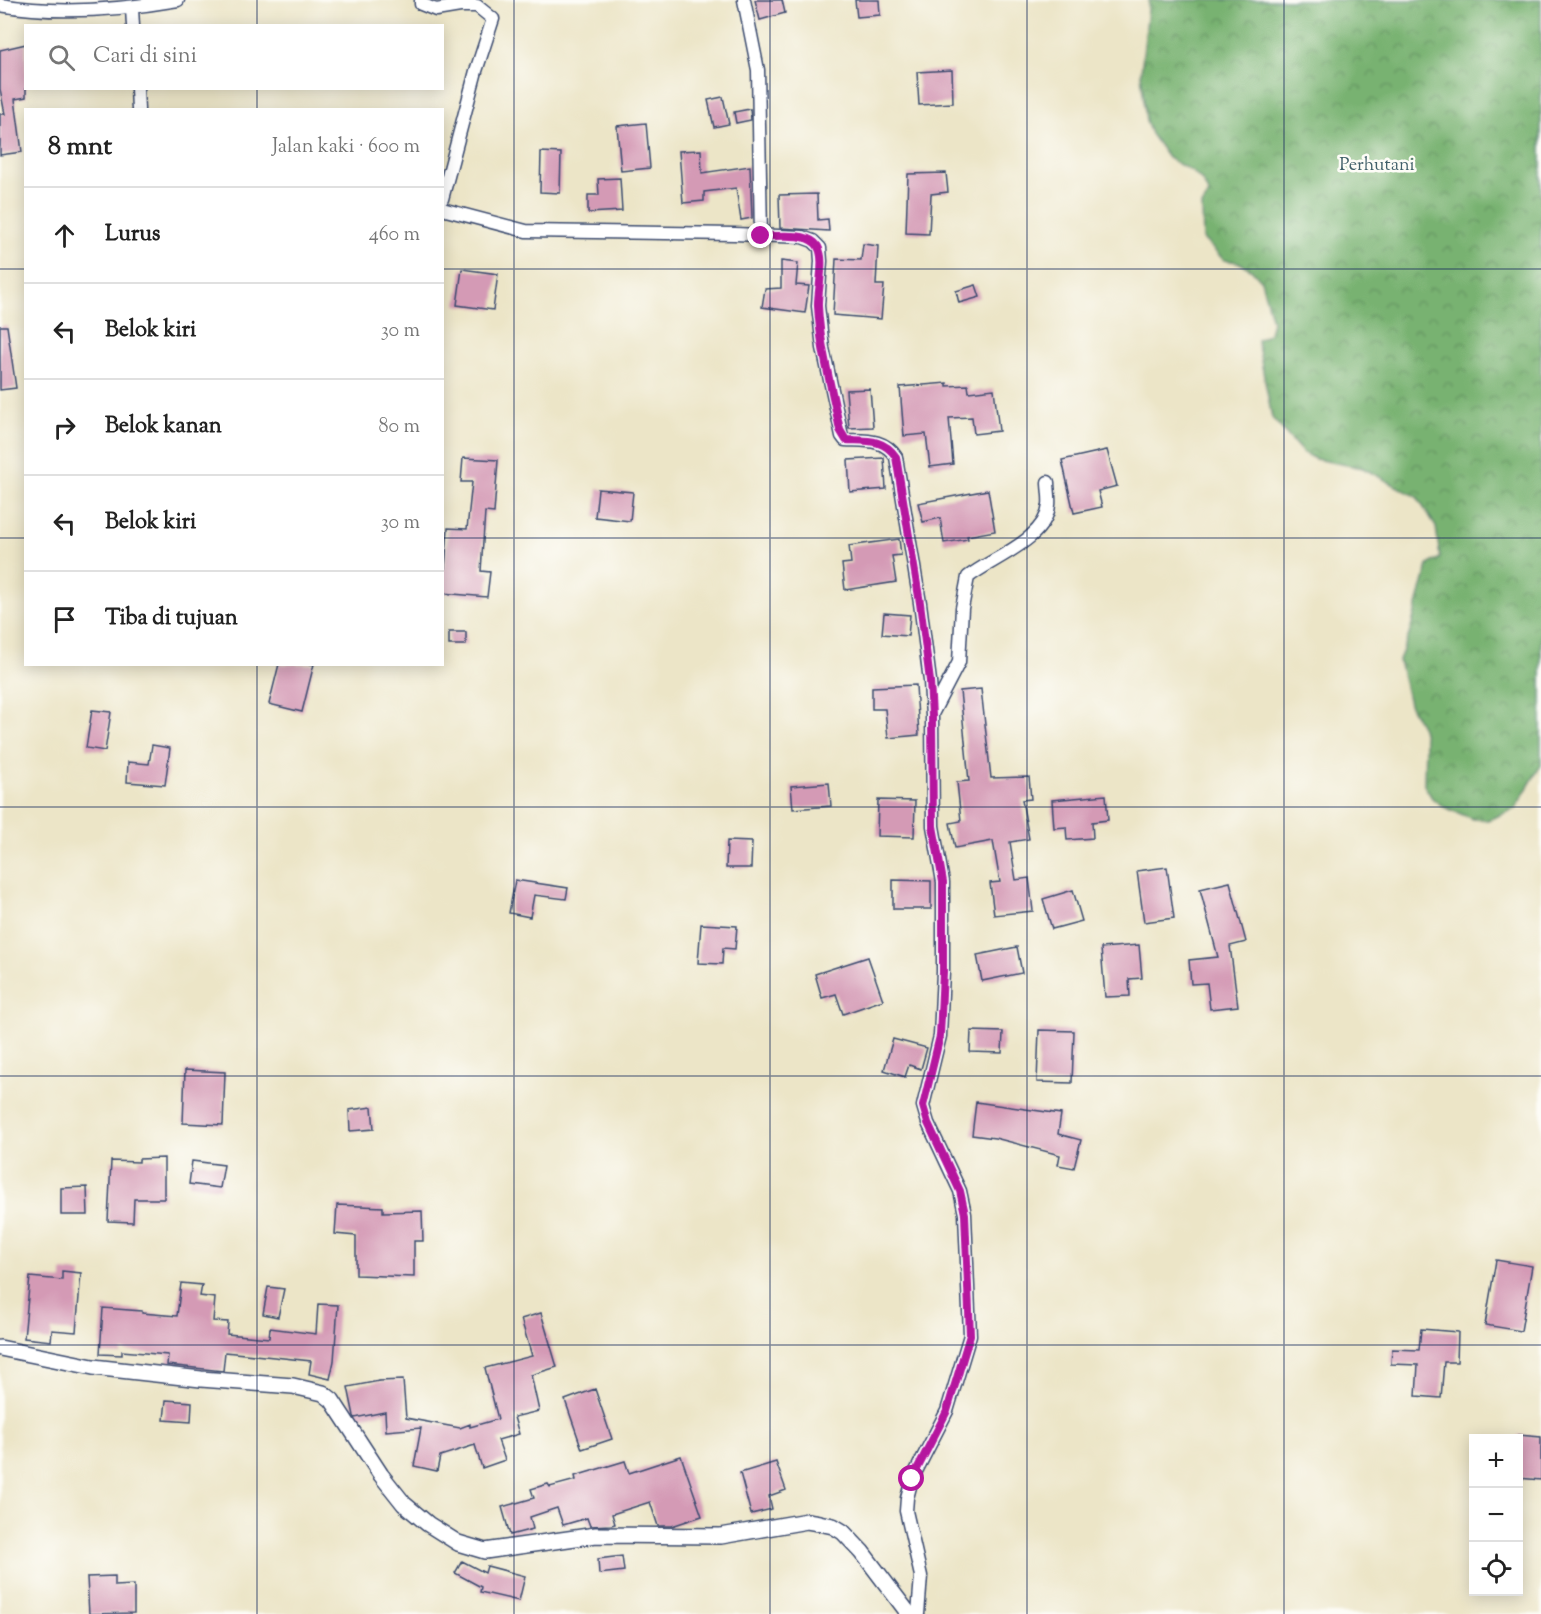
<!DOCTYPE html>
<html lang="id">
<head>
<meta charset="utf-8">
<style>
	body { margin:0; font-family:"Sorts Mill Goudy",serif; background:#f2f2f2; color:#222 }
	.controls { position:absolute; right:18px; bottom:18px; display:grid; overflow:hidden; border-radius:0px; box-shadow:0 3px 15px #0003 }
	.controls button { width:54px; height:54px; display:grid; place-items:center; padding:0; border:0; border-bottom:2px solid #e0e0e0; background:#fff; color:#222; font:30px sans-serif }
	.stop { position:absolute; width:18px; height:18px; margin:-14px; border:4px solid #b5179e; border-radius:50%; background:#fff }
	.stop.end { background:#b5179e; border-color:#fff; box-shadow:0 2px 6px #0008 }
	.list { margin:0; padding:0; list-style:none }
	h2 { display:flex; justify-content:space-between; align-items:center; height:78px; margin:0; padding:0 24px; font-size:26px }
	h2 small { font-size:20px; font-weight:400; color:#767676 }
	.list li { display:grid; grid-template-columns:39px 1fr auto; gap:18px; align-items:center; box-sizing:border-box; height:96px; padding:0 24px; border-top:2px solid #e0e0e0 }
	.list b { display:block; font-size:22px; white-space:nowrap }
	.list em { font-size:20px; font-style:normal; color:#767676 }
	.icon { flex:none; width:33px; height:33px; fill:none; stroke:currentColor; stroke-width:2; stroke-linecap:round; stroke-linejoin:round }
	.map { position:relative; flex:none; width:1541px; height:1614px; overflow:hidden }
	.search { position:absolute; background:#fff; box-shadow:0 3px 15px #0003; left:24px; top:24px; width:420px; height:66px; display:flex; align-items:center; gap:15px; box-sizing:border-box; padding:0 21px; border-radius:0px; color:#767676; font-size:22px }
	.panel { position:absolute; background:#fff; box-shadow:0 3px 15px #0003; left:24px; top:108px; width:420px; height:558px; border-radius:0px }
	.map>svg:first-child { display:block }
</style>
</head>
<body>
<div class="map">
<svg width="1541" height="1614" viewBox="0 0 1541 1614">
	<defs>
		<pattern id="forest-crowns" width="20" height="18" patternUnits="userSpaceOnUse" patternTransform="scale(1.5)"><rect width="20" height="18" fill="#78b271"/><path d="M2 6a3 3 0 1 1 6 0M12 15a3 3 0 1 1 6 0" fill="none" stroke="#629160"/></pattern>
	</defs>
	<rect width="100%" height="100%" fill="#fdfcf7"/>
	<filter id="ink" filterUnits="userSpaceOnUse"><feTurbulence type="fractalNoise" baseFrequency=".0167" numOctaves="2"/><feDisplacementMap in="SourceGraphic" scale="12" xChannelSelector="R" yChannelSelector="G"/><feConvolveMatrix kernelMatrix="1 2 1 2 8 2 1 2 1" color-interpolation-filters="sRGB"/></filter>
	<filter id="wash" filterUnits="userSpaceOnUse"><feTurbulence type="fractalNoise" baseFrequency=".008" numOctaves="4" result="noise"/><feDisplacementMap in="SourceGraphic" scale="24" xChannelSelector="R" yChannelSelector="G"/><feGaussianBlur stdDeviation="1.35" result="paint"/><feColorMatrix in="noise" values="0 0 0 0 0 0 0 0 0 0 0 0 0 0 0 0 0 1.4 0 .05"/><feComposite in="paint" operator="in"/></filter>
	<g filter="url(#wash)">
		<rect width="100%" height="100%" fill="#ece5c7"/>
		<path fill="url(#forest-crowns)" stroke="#4a7068" stroke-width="1.5" d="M1149,0H1541V765L1515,809L1488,820L1473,819L1444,807L1432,798L1424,785L1425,741L1422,728L1409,704L1399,660L1409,635L1428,565L1440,558L1436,527L1417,497L1363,468L1315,459L1303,453L1272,418L1257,340L1269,334L1272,321L1261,280L1251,269L1238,262L1224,260L1203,239L1202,206L1209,194L1203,182L1193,172L1168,158L1151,134L1146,121L1141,73Z"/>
		<g id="blocks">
			<path fill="#d49ab5" d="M755,0H782L785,13L760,20Z
				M855,0H879L880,15L857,17Z
				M26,44V97L15,99L22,152L0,155V114H5L0,89V50Z
				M952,70L953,103L919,105L917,72Z
				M723,97L729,124L714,127L708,100Z
				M750,109L751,120L736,123L734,112Z
				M646,123L650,168L621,171L617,126Z
				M701,150L702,173L750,166L752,218L741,220L736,188L704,192V201L683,203L679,151Z
				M541,152L561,153L560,193L540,192Z
				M946,173L948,192L931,194L929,234L906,233L908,174Z
				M620,178L622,211L588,213V195H599L598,179Z
				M817,194L818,220L828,219L829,231L780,228L779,195Z
				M863,244L878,246L876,285H884L881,319L833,315L836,259L861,260Z
				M781,261L798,263L796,285L809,286L805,313L762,307L765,289L781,288Z
				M462,269L498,274L493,310L457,305Z
				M976,285L980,297L959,303L956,291Z
				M0,326H7L16,388L0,390Z
				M947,383V386L968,385L969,392L994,389L999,431L974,434L972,417L949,418L953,464L930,467L926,434L904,436L900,387Z
				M870,389L873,427L849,428L846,390Z
				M1107,450L1117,486L1098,491L1102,507L1074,513L1062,460Z
				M463,458L498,460L494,513L485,512L481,571L490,572L487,597L442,593V568H445L448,528L467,529L472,482H461Z
				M884,458L886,489L850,492L848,460Z
				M598,489L633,492L630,521L595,517Z
				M988,490L995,531L967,536L968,539L944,543L940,518L923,522L918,503Z
				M899,539L901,555L892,556L896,582L845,590L842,564L851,563L849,546Z
				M884,613L910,615L908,636L882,634Z
				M449,632H466V645H449Z
				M279,664H314L302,712L269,704Z
				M916,685L919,735L888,738L885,709H872V687Z
				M981,689L991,778L1029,777L1031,799L1022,800L1029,839L1010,842L1016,880L1029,878L1033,911L994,915L990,883L1000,882L993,841L955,848L950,823L961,821L957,782L969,781L960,691Z
				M92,710L111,712L105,751L86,748Z
				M152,745L170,748L165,785L127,782L128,762L149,764Z
				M829,783L831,806L793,809L791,786Z
				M1106,795L1108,820L1092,822L1093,838L1067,840L1066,827L1054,828L1052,800Z
				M878,800L915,801L914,837L877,836Z
				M727,841L752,842L751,868H726Z
				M1167,867L1174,918L1144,922L1137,871Z
				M515,880L568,888L566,899L534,895L530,917L509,913Z
				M893,880L931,881V909H893Z
				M1230,882L1246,942L1230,946L1238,1006L1210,1009L1207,983L1191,984L1189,960L1218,957L1200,889Z
				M1073,890L1082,921L1052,929L1043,899Z
				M701,924L737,926L735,949L723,948L722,964L698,963Z
				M1139,945L1142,978L1129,979L1130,996L1105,997L1101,948Z
				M1017,947L1022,973L982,981L977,955Z
				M868,957L883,1000L843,1014L836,994L822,998L815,974Z
				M1039,1030L1074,1031L1072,1083L1037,1082Z
				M971,1031L1003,1032L1002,1053L970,1052Z
				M893,1039L927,1048L921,1069L909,1065L905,1077L884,1070Z
				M185,1070L225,1072L223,1125L183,1123Z
				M976,1102L1061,1114L1058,1134L1081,1140L1074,1168L1058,1165L1060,1155L995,1138L972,1135Z
				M372,1107L374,1129L350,1131L349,1110Z
				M164,1158V1199H134L133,1222L108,1221L111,1161L139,1162V1159Z
				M192,1161L224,1165L220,1188L189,1184Z
				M87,1187L88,1215H61V1188Z
				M337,1205L383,1207V1212L422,1211L423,1241H414V1277L356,1275V1236L335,1234Z
				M1496,1260L1532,1266L1521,1331L1485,1325Z
				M62,1271L81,1273L76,1332L52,1330L51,1341L24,1338L30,1277L62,1280Z
				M181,1283L202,1285L200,1296L215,1298L213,1321L228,1322L227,1334L269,1338L270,1328L316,1334L318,1304L338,1305L334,1361L330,1379L309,1374L311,1361L274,1357L225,1352L223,1371L167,1365L168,1355L122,1351V1355L100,1354L103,1308L142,1311V1313L177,1316Z
				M268,1287L284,1289L278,1317L263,1314Z
				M541,1313L557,1367L531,1375L539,1411L514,1417L519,1434L498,1440L505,1460L482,1468L475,1445L440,1456L437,1471L414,1466L421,1428L386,1431L385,1412L355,1418L354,1416L348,1387L379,1381L403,1380L406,1418L460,1428L470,1424V1427L498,1419L485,1368L532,1356L521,1319Z
				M1421,1329L1458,1332L1457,1362H1444L1441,1398L1416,1396L1418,1365L1391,1364L1392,1349L1419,1350Z
				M595,1389L612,1439L582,1449L565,1400Z
				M166,1400L192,1402L191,1422L164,1420Z
				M1518,1435L1541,1437V1480L1518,1478Z
				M681,1456L702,1516L672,1526H658L650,1502L612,1514L615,1524L611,1525L590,1526L587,1518L563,1525L557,1508L530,1517L533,1529L510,1535L502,1507L534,1498L531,1489L548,1484L550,1487L576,1480L575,1476L625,1461L629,1473Z
				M776,1462L786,1490L769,1496L772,1509L751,1514L740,1473Z
				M622,1556L624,1571L599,1574L598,1559Z
				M462,1561L485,1573L487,1566L525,1576L519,1601L480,1592L481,1587L455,1573Z
				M115,1576V1586L134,1585V1613L89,1614L87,1577Z"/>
		</g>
	</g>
	<g filter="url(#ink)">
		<use href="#blocks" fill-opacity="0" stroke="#3a4a6e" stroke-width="1.5"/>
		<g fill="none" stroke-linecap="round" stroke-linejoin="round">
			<defs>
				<path id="minor" d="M421,0V4L436,10L460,6H477L493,19L476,71L442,199
					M744,0L758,70L761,236
					M0,5C58,15 120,10 178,0
					M132,8L133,26
					M137,88L138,110
					M442,209L526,231L735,234L802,237L813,241L820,248L821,261L818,306L823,348L842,436L845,440C865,441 884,438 896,457L920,603L930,681L932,716L933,826L943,882V972L940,1036L923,1106L928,1123L960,1191L965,1214L970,1335L947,1411L912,1479L907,1498L906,1511L921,1576L918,1614
					M932,714L959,662L962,608L968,577C992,558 1046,540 1049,505C1050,498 1048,489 1048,482"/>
				<path id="tertiary" d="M0,1348L93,1367L201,1379L293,1386L323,1393L332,1400L381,1475L404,1504L428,1524L458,1543L485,1551L596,1535L721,1536L807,1521L819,1523L833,1526L843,1532L862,1552L909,1614"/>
			</defs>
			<use href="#minor" stroke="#3a4a6e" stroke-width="15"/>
			<use href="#tertiary" stroke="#3a4a6e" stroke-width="18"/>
			<use href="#minor" stroke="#fff" stroke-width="12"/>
			<use href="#tertiary" stroke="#fff" stroke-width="15"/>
		</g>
	</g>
	<g fill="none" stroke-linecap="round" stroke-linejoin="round" filter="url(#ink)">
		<path stroke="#b5179e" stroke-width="8" d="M761,236C776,237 803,232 815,243C828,254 817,290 818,306C820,347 832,389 840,430L846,440C865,441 884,438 896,457L920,603L930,681L932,716L933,826L943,882V972L940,1036L923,1106L928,1123L960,1191L965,1214L970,1335L947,1411L912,1479"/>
	</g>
	<path fill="none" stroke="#1b2f5e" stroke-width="1.5" stroke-opacity="0.55" d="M257,0V26M514,0V1614M770,0V1614M1027,0V1614M1284,0V1614M257,88V110M0,269H26M442,269H1541M0,538H26M442,538H1541M257,664V1614M0,807H1541M0,1076H1541M0,1345H1541"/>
	<g text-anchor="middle" stroke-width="5" stroke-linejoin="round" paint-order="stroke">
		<g font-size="18" fill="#405f69" stroke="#fdfcf7">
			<text x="1377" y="170">Perhutani</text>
		</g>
	</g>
</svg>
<div class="controls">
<button>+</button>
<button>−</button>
<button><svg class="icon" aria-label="locate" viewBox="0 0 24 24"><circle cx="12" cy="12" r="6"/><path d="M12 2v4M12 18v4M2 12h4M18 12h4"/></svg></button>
</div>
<div class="stop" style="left:912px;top:1479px"></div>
<div class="stop end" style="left:761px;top:236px"></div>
<div class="search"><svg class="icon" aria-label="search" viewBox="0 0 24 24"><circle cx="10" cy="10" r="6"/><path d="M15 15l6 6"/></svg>Cari di sini</div>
<section class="panel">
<h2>8 mnt<small>Jalan kaki · 600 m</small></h2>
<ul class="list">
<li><svg class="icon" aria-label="ahead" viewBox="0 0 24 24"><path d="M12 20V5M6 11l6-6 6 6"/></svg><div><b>Lurus</b></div><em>460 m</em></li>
<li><svg class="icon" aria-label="left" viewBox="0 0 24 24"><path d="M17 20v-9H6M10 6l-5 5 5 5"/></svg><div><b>Belok kiri</b></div><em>30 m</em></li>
<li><svg class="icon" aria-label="right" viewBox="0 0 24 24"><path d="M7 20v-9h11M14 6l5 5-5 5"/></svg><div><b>Belok kanan</b></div><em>80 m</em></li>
<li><svg class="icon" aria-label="left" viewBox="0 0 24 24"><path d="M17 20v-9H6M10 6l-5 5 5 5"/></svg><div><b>Belok kiri</b></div><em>30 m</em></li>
<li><svg class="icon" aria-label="arrive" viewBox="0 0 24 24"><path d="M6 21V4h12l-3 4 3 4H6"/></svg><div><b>Tiba di tujuan</b></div></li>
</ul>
</section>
</div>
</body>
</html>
